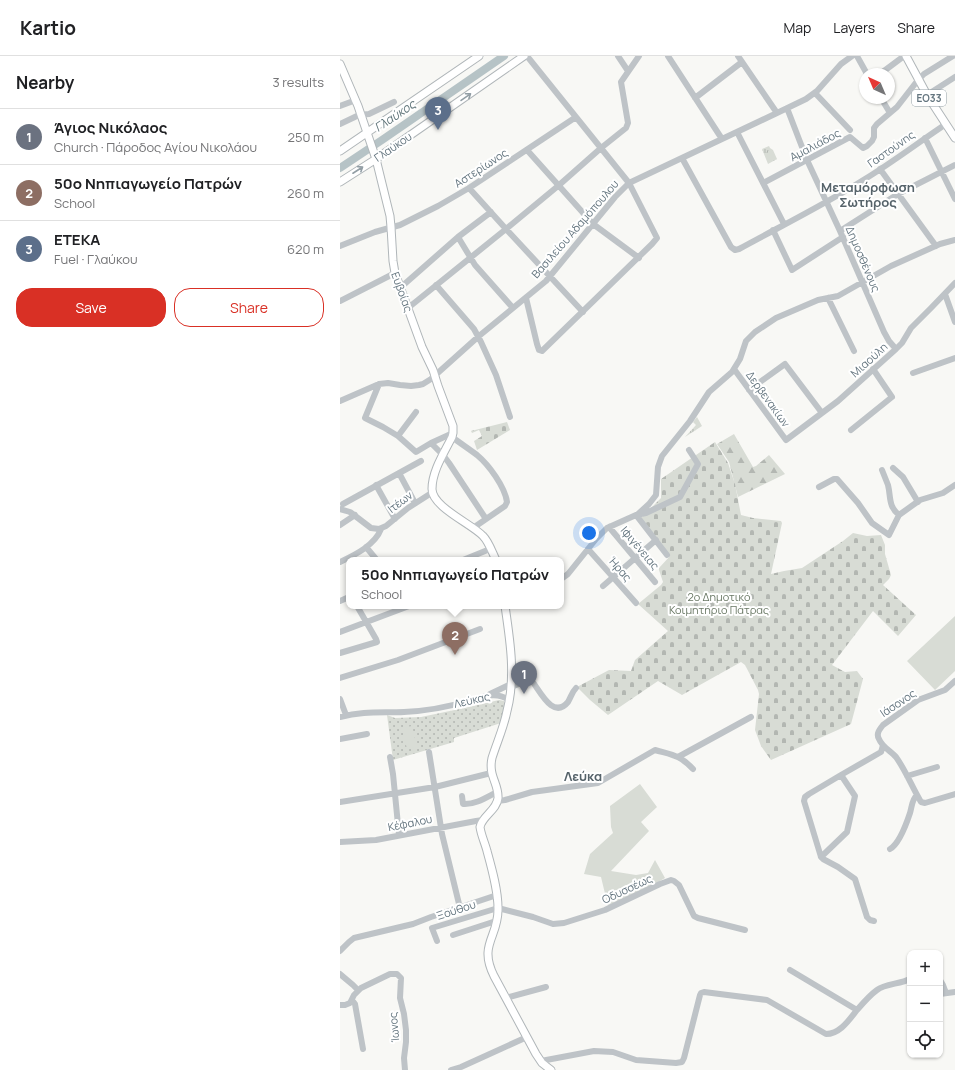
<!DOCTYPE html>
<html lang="en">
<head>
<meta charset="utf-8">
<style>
	body { margin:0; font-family:Manrope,sans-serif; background:#f2f2f2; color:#202124 }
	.controls { position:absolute; right:12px; bottom:12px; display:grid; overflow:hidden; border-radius:8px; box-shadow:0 1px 3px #0004 }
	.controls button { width:36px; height:36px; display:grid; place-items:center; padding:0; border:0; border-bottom:1px solid #e0e0e0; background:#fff; color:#202124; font:20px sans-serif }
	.compass { position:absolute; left:519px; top:12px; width:36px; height:36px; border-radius:50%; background:#fff; box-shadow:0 1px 3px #0004; rotate:316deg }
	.you { position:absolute; left:249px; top:477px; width:14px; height:14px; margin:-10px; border:3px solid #fff; border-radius:50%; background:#1a73e8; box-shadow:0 0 0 6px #1a73e833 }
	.badge { display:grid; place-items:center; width:26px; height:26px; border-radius:50%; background:#d93025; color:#fff; font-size:13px; font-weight:700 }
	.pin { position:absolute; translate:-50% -33px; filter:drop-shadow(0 1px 2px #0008) }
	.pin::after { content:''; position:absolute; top:21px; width:14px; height:12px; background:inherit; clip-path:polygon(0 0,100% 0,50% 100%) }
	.popup { position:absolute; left:6px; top:501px; width:218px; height:52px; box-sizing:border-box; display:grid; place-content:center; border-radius:8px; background:#fff; filter:drop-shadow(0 1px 3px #0005); font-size:13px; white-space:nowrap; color:#757577 }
	.popup b { font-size:15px; color:#202124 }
	.popup::after { content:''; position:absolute; left:50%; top:100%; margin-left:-8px; border:8px solid transparent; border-top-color:#fff }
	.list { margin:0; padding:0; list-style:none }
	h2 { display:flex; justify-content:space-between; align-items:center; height:52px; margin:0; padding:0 16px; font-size:17px }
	h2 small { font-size:13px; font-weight:400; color:#757577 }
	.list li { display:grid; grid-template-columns:26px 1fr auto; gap:12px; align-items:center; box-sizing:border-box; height:56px; padding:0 16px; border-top:1px solid #e0e0e0 }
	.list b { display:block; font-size:15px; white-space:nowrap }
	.list p { margin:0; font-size:13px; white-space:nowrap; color:#757577 }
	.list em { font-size:13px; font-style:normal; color:#757577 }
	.actions { display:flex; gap:8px; padding:12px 16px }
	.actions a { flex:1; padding:9px 0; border:1px solid #d93025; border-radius:16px; text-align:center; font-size:14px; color:#d93025 }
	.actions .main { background:#d93025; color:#fff }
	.icon { flex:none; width:22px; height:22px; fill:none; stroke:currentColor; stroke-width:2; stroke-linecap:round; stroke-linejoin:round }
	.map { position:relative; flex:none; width:615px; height:1014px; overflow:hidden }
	header { display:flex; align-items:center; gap:24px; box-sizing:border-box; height:56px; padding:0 20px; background:#fff; border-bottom:1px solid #e0e0e0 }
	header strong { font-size:19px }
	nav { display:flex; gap:22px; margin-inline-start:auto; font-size:14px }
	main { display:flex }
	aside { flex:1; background:#fff }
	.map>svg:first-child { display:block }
</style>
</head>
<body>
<header>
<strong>Kartio</strong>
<nav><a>Map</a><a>Layers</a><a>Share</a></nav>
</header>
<main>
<aside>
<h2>Nearby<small>3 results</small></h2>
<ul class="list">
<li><span class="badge" style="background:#6b7280">1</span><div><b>Άγιος Νικόλαος</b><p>Church · Πάροδος Αγίου Νικολάου</p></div><em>250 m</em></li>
<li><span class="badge" style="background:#8d6e63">2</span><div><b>50o Νηπιαγωγείο Πατρών</b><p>School</p></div><em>260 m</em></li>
<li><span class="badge" style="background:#5c6f8a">3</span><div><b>ΕΤΕΚΑ</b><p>Fuel · Γλαύκου</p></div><em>620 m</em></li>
</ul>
<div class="actions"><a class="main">Save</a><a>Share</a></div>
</aside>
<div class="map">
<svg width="615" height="1014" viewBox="0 0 615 1014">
	<defs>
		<pattern id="grass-tufts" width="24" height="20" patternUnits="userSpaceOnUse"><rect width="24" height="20" fill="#d8dcd5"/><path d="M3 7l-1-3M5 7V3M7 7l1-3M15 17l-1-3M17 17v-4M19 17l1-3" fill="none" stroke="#b3b7b2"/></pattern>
		<pattern id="forest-firs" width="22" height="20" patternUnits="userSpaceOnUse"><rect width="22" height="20" fill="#d8dcd5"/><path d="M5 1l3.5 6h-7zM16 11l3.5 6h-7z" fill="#b3b7b2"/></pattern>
		<pattern id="cemetery-stones" width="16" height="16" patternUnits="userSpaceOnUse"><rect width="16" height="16" fill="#d8dcd5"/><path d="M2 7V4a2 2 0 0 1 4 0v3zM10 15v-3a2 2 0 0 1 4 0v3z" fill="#b3b7b2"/></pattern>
		<pattern id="park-dots" width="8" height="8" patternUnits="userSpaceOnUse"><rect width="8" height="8" fill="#d8dcd5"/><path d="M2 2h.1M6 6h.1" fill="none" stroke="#b3b7b2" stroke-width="1.8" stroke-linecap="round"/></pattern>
	</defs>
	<rect width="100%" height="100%" fill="#f8f8f5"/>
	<path fill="url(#grass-tufts)" d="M429,90L430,92L433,94L437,103L428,108L422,93Z
		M357,361L362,370L345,381L356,369L353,366Z"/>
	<path fill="url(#forest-firs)" d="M394,378L413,411L416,410L429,399L445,418L398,441L389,406L377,388Z"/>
	<path fill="url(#cemetery-stones)" d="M167,366L170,374L137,394L134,385L142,380L139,374L132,377L131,375Z
		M375,386L388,407L395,428L401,459L413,462L441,465L442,467L431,518L444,515L462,512L503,485L513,477L527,480L541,479L545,489V498L551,519L549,523L543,529L576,559L558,580L533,555L492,609L505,616L517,615L523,623L511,668L431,704L421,690L415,674L419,638L418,634L405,609L401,606L342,639L318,625L268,659L250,644L237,631L269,614L291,615L295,604L328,575L298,548L321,529L323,526L319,514V512L330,500L301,462L321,442V423Z"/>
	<path fill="url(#park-dots)" d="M159,644L164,645L165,648L161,667L114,682V686L53,704L47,659L55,662L81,661L129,651Z"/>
	<path fill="#d8dcd5" d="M615,560V615L595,634L567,605Z
		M72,670L77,691L67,693L62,672Z
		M300,728L317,751L301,766L309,775L271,815L296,819L308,817L315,804L325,822L296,839L268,850L261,821L244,818L250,798L273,777L271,771L270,750Z"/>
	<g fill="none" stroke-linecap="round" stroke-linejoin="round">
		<path stroke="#b6c3c6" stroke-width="8" d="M0,112L42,84L164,0"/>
		<defs>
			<path id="major" d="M566,0L587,39L615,82
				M0,8L18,50L36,103L50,160L51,171L53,205L55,217L82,291L93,314L98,330L113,370V377L112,381C104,397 92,415 92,433C92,451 132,468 143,480C149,486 152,496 156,504
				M0,95L139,0
				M0,126L36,103L184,0
				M165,550C170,584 176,621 167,655C164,671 157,686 152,702C148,720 159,728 158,742C157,754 142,760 140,771C141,779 145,787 147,795C152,813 158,834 158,852C159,881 138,888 154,920L196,998L202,1007L211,1014"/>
		</defs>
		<use href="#major" stroke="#b0b6b9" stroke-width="9"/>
		<path stroke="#bec3c7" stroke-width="6" d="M278,0L288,15
			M328,0L382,83
			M398,0L437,57
			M517,0L527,18
			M540,18L564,0
			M475,37L510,74
			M587,39L615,21
			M355,42L402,6
			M541,42L550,57
			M0,50L16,44
			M447,52L467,104L500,175L544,276L549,285L556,293
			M0,68L19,59L29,58L54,46
			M397,76L444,168
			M585,82L615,143
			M187,94L253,168L299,202
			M342,102L391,191L395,194L399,193C441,170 484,149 525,123C553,106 579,86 606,68
			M540,113L596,190
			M423,127L510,81L523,92L527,90L532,85L534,81V72L537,68L557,51L578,24L584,18L613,0
			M129,132L166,173L243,256
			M151,156L118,181L135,209L173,252
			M433,174L452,214L503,181
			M500,175L558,138L615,109
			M0,190L35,176L60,169L98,150L129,132L236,61
			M96,229L134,273L141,286L156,319L170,361
			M60,232L118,181
			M605,238L615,266
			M186,242L197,288L199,294L202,295L312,188L317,182L289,127L187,0
			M488,242L514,295
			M0,245L55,217
			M68,252L166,173L218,130L261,92L286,72L288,67L281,26L299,0
			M394,313L446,384L498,345L556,293L562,287L571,272L591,252L615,227
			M573,317L615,302
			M39,328L25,362L43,371L58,380L76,396L91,387L103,399L109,407L146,463
			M409,334L445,308L482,357
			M0,345L39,328L48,327L60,329L71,330L79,329L83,328L91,323L139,280L206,225L275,141L289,127L437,57L466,43L477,35L501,8L512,0
			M511,374L552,341L533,313
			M58,380L76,356
			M112,381C120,387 129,393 137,399C149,409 165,431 167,446L165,450L133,472
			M91,387L113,377
			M553,412L563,421L578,446
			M542,414C544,419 546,424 548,429C551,441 548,450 559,459
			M59,417L75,447
			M36,429L55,463
			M479,431L494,423H497L518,447L532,467L549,479L559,459L580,444L603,437L615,429
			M3,448L81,405
			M0,453L10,456L31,472L39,473L46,470L68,452L93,436
			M296,459L327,499
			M297,459L309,448L316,439L318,411L322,400L350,365L369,336L392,316L400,303L406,285L415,276L436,262L478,244L498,240L551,210L600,188L615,184
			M0,469L15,459
			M269,471L315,526
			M26,491L36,503
			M248,493L296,547
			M123,504L150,493
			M0,506C15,499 35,489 41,473
			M221,523L228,518L256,483L267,472L296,459L306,457L340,441L358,408L349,394
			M263,530L316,484
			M0,545L9,541
			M0,576L69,550
			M0,597L37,586L36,583L17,550
			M0,622L58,604L140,573
			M615,625L605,634L578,644L543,669C539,674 536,678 539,683C542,691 551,695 556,701C566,715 572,731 581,746L585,747L615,738
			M171,631L189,624L192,625C200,635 213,664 228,646C231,641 232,636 236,632
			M150,638L171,628
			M0,643L6,659
			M0,661C23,655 42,657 64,656C86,655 108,651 128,645C144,641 155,635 169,644
			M0,683L27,678
			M89,696L102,778L120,852
			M50,701L53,718L59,779
			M338,701L411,661
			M567,720L597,711
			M122,740L123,748C135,749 147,741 157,736
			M157,745L165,744L192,736L258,727L315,694C332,699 340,699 353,713
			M0,746L95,731L151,717
			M0,786L36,784L136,765L143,764
			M550,793C559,788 567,766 570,757C572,750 572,743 577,739
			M481,801L464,745L465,741L469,738L501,719
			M534,865L530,864L527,861L515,823L498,811L483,803L481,801L507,776L515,740L501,719L541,696L542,693L543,689
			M113,879L156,865
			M97,885L92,872L158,852L193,861L213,868L224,867L265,854L320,828L331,824L334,825L339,829L354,860L358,862L405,874
			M0,895L9,886L14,882L73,868L91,861L157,839
			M450,914L517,954
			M0,918L13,929L18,934
			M600,924L603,929L606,937
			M600,938L615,936
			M166,942L206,931
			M12,944L15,948L23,993
			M0,949H5L10,947L14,939L21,932L50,918H57L61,922L60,942L64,958L66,974V986L64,1002L65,1014
			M201,1005L254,995L273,996L296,1004L336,1007L342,1006L344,1002L360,939L361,937L364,936L427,944L486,978C500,978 509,964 517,954C523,947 530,939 537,934C545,928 560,928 570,923
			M111,1014L121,1011L187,981"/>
		<use href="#major" stroke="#fff" stroke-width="7"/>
	</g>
	<defs><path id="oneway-shaft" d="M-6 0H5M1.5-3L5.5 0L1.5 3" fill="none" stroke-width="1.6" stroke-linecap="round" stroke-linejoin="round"/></defs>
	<g stroke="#929ea5">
		<use href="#oneway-shaft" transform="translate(126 41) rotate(-35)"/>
		<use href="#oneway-shaft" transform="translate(18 114) rotate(-33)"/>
	</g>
	<g text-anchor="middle" stroke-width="4" stroke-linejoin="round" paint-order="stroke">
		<rect fill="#fff" stroke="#929ea5" stroke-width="1" x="572" y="34" width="34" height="16" rx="3"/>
		<g font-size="10" font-weight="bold" fill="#64757f">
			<text x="589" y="46">ΕΟ33</text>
		</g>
		<g font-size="11" fill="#64757f" stroke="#fff">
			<text transform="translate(475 89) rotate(-28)" y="4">Αμαλιάδος</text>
			<text transform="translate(53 91) rotate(-34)" y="4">Γλαύκου</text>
			<text transform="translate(551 93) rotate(-35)" y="4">Γαστούνης</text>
			<text transform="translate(141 112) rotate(-33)" y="4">Αστερίωνος</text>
			<text transform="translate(235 173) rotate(-49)" y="4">Βασιλείου Αδαμόπουλου</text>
			<text transform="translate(523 203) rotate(67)" y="4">Δημοσθένους</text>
			<text transform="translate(62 236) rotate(70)" y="4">Ευβοίας</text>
			<text transform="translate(529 304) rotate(-42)" y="4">Μιαούλη</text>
			<text transform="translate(428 343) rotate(54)" y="4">Δερβενακίων</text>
			<text transform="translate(60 446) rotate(-37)" y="4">Ιτέων</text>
			<text transform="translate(300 492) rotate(50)" y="4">Ιφιγένειας</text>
			<text transform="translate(280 513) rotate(49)" y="4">Ήρας</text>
			<text transform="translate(132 644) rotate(-13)" y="4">Λεύκας</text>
			<text transform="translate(558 647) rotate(-34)" y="4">Ιάσονος</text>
			<text transform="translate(70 767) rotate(-11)" y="4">Κέφαλου</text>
			<text transform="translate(287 833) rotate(-25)" y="4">Οδυσσέως</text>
			<text transform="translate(116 854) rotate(-18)" y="4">Ξούθου</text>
			<text transform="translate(54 971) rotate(-95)" y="4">Ίωνος</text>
		</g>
		<g font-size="11" fill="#687763" stroke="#fff">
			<text x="379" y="545">2o Δημοτικό<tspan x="379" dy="13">Κοιμητήριο Πάτρας</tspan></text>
		</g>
		<g font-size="12" font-style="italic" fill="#5f7479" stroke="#fff">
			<text transform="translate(55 60) rotate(-34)" y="4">Γλαύκος</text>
		</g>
		<g font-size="13" font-weight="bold" fill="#56636a" stroke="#fff">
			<text x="528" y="136">Μεταμόρφωση<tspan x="528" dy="15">Σωτήρος</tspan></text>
			<text x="243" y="725">Λεύκα</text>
		</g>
	</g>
</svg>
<div class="controls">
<button>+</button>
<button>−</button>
<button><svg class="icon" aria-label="locate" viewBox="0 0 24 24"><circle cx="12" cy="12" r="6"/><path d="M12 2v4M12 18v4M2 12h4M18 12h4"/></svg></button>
</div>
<svg class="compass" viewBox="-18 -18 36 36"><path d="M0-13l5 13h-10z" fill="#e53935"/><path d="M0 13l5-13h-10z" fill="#757577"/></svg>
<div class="you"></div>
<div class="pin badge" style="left:184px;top:638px;background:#6b7280">1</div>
<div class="pin badge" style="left:115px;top:599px;background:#8d6e63">2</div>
<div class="popup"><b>50o Νηπιαγωγείο Πατρών</b>School</div>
<div class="pin badge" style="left:98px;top:74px;background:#5c6f8a">3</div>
</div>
</main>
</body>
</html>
